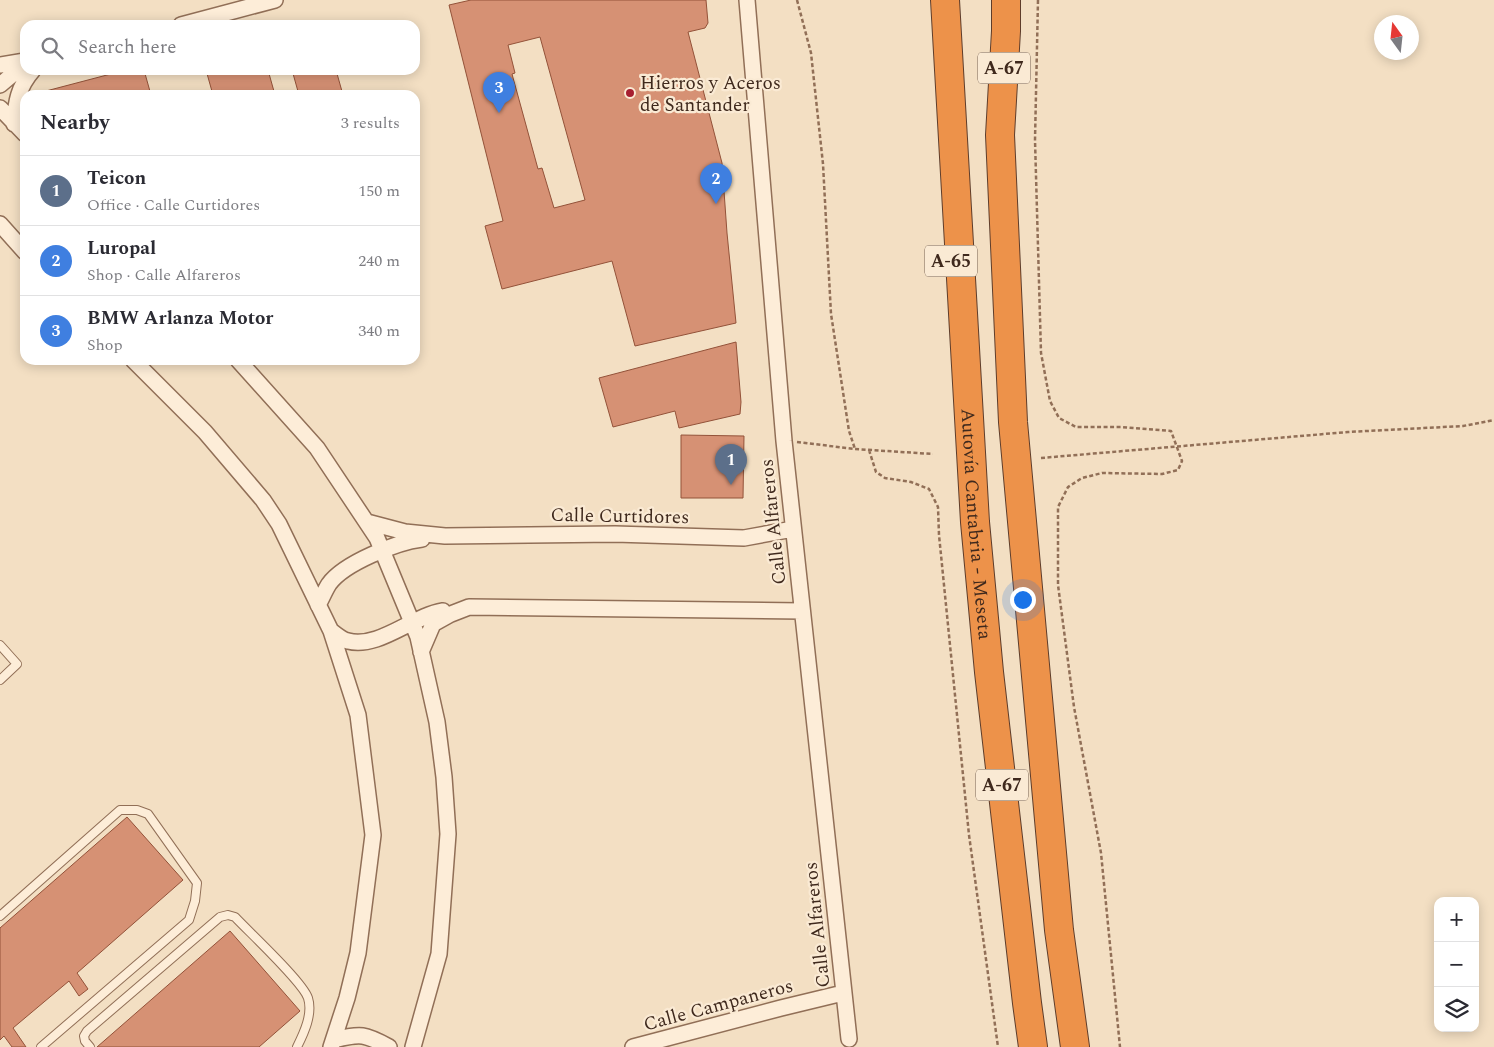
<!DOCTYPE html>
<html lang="en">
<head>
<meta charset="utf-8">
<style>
	body { margin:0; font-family:Spectral,serif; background:#f7f7f7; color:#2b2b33 }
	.controls { position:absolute; right:15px; bottom:15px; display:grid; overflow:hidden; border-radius:10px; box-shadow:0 2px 12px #0003 }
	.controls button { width:45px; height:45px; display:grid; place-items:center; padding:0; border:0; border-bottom:1px solid #e1e1e2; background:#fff; color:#2b2b33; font:25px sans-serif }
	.compass { position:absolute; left:1374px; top:15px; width:45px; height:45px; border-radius:50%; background:#fff; box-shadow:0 2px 12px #0003; rotate:345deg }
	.you { position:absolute; left:1022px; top:599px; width:18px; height:18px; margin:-12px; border:4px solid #fff; border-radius:50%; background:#1a73e8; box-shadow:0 0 0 8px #1a73e833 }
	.badge { display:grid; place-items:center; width:32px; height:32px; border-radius:50%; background:#a71f30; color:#fff; font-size:16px; font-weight:700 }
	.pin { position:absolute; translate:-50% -41px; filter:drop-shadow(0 1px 2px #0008) }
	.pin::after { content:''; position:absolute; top:26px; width:18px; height:15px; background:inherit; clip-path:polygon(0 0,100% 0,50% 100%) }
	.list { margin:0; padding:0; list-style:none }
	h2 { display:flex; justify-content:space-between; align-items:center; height:65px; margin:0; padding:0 20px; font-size:21px }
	h2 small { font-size:16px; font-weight:400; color:#7c7c81 }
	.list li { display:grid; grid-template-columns:32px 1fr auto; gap:15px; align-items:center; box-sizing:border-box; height:70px; padding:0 20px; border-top:1px solid #e1e1e2 }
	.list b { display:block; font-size:19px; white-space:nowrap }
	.list p { margin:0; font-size:16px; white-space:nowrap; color:#7c7c81 }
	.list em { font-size:16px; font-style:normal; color:#7c7c81 }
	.icon { flex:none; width:28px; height:28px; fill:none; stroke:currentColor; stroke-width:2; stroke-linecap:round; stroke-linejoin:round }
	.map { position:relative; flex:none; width:1494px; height:1047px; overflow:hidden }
	.search { position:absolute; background:#fff; box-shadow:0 2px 12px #0003; left:20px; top:20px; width:400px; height:55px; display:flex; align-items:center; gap:12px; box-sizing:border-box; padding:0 18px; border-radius:15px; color:#7c7c81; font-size:19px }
	.panel { position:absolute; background:#fff; box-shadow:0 2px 12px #0003; left:20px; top:90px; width:400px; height:275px; border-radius:15px }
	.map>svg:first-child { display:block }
</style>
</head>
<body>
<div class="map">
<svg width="1494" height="1047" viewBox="0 0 1494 1047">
	<rect width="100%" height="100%" fill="#f3dfc3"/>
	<path fill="#d69174" stroke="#935239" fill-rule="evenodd" d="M471,0H706L708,23L705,28L688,32L722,163L727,233L736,323L635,346L612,261L502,289L485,226L503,221L449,5ZM540,37L585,200L554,208L542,168L538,169L512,74L515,73L508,45Z
		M126,70H144L151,95H47L46,91Z
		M206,70H268L275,95H213Z
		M292,70H336L343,95H299Z
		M736,342L741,402L740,414L679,428L675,411L613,427L599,378Z
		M681,435L744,436L743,498H681Z
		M127,817L183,880L77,973L88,989L79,996L69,981L13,1028L26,1047H12L4,1036L0,1040V928Z
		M230,931L300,1011L259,1047H97Z"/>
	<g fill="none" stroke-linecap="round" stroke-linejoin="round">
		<defs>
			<path id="lane" d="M0,645L17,664L0,680
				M0,916L120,810H137L148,814L197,883L195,901L189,920L41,1047
				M90,1047L85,1041L84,1036L87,1031L220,917L228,915L235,917C249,932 303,982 308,998C313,1014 304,1033 297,1047"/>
			<path id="street" d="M747,0L784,441L849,1039
				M181,25L275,0
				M0,65L25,61
				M0,85L13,74L25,68
				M0,108L25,134
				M14,124C16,102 18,87 33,70
				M0,224L25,252
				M133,360L205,432L263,500L279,524L331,631L358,715L373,835L358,953L347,998L331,1047
				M238,360L317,448L377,538L418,637L437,722L444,777L448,834L439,954L413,1047
				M367,522L405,532L445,536L615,534L744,538L793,529
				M318,605C322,598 325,590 329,584C344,563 397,542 422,539
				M331,631C336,634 342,640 348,641C379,649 412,616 443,611
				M421,652L433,624L451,614L469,607L802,611
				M334,1040C361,1033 365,1034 389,1047
				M633,1047L781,1008L843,993"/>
			<g id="highway">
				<path id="s1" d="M945,0L975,522L989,672L1027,1003L1033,1047"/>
				<path d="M1006,0V31L1000,135L1013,422L1059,930L1075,1047"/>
			</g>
		</defs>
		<use href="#lane" stroke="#916f57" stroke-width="10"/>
		<use href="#street" stroke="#916f57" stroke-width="18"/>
		<use href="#highway" stroke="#5e3d2b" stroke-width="30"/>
		<path stroke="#916f57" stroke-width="2.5" stroke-dasharray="4 2.5" stroke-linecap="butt" d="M797,0L811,53L823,164L831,314L849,431L855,449
			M1038,0L1035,140L1041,353L1050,401L1059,418L1076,427H1121L1171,431L1182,461L1178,470L1162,474L1102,473L1082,478L1068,487L1058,507V585L1074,707L1101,853L1120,1047
			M797,442L855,449L933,454
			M869,450L876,472L885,478L911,482L929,489L938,507L939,535L969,835L998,1047
			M1041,458L1348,432L1463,426L1494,420"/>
		<use href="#lane" stroke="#fdedd8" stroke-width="8"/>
		<use href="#street" stroke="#fdedd8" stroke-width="15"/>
		<use href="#highway" stroke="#ed924a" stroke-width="28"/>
	</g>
	<circle fill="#a71f30" stroke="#faead4" stroke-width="2" cx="630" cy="93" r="5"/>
	<g text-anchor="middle" stroke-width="4.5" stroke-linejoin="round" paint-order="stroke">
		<g fill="#faead4" stroke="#776354" stroke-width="1">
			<rect x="978" y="52.5" width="52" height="31" rx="4"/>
			<rect x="925" y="245.5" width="52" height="31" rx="4"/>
			<rect x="976" y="769.5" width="52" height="31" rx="4"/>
		</g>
		<g font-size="18" font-weight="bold" fill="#3f291d">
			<text x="1004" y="74">A-67</text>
			<text x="951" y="267">A-65</text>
			<text x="1002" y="791">A-67</text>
		</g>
		<g font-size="19" fill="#3f291d" stroke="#faead4" text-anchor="start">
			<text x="640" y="89">Hierros y Aceros<tspan x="640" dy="22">de Santander</tspan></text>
		</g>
		<g font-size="19" fill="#3f291d" stroke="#faead4">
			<text transform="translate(620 515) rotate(1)" y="7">Calle Curtidores</text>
			<text transform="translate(772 522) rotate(-96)" y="7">Calle Alfareros</text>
			<text dy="7" stroke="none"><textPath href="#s1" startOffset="525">Autovía Cantabria - Meseta</textPath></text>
			<text transform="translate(816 925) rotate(-96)" y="7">Calle Alfareros</text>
			<text transform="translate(718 1004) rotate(-15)" y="7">Calle Campaneros</text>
		</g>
	</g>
</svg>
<div class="controls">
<button>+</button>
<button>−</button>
<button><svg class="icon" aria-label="layers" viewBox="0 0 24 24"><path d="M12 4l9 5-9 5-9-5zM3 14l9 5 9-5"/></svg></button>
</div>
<svg class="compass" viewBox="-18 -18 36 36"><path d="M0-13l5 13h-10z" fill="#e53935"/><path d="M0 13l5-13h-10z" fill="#7c7c81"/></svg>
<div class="you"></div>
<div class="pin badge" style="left:731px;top:485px;background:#5c6f8a">1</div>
<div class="pin badge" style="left:716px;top:204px;background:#3f7fe0">2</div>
<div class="pin badge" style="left:499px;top:113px;background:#3f7fe0">3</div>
<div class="search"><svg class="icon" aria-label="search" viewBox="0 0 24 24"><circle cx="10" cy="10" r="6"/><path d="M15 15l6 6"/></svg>Search here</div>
<section class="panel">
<h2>Nearby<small>3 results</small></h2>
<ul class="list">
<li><span class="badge" style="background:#5c6f8a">1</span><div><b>Teicon</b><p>Office · Calle Curtidores</p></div><em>150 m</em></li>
<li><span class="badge" style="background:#3f7fe0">2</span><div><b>Luropal</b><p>Shop · Calle Alfareros</p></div><em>240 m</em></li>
<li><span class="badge" style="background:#3f7fe0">3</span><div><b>BMW Arlanza Motor</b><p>Shop</p></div><em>340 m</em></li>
</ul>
</section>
</div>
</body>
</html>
